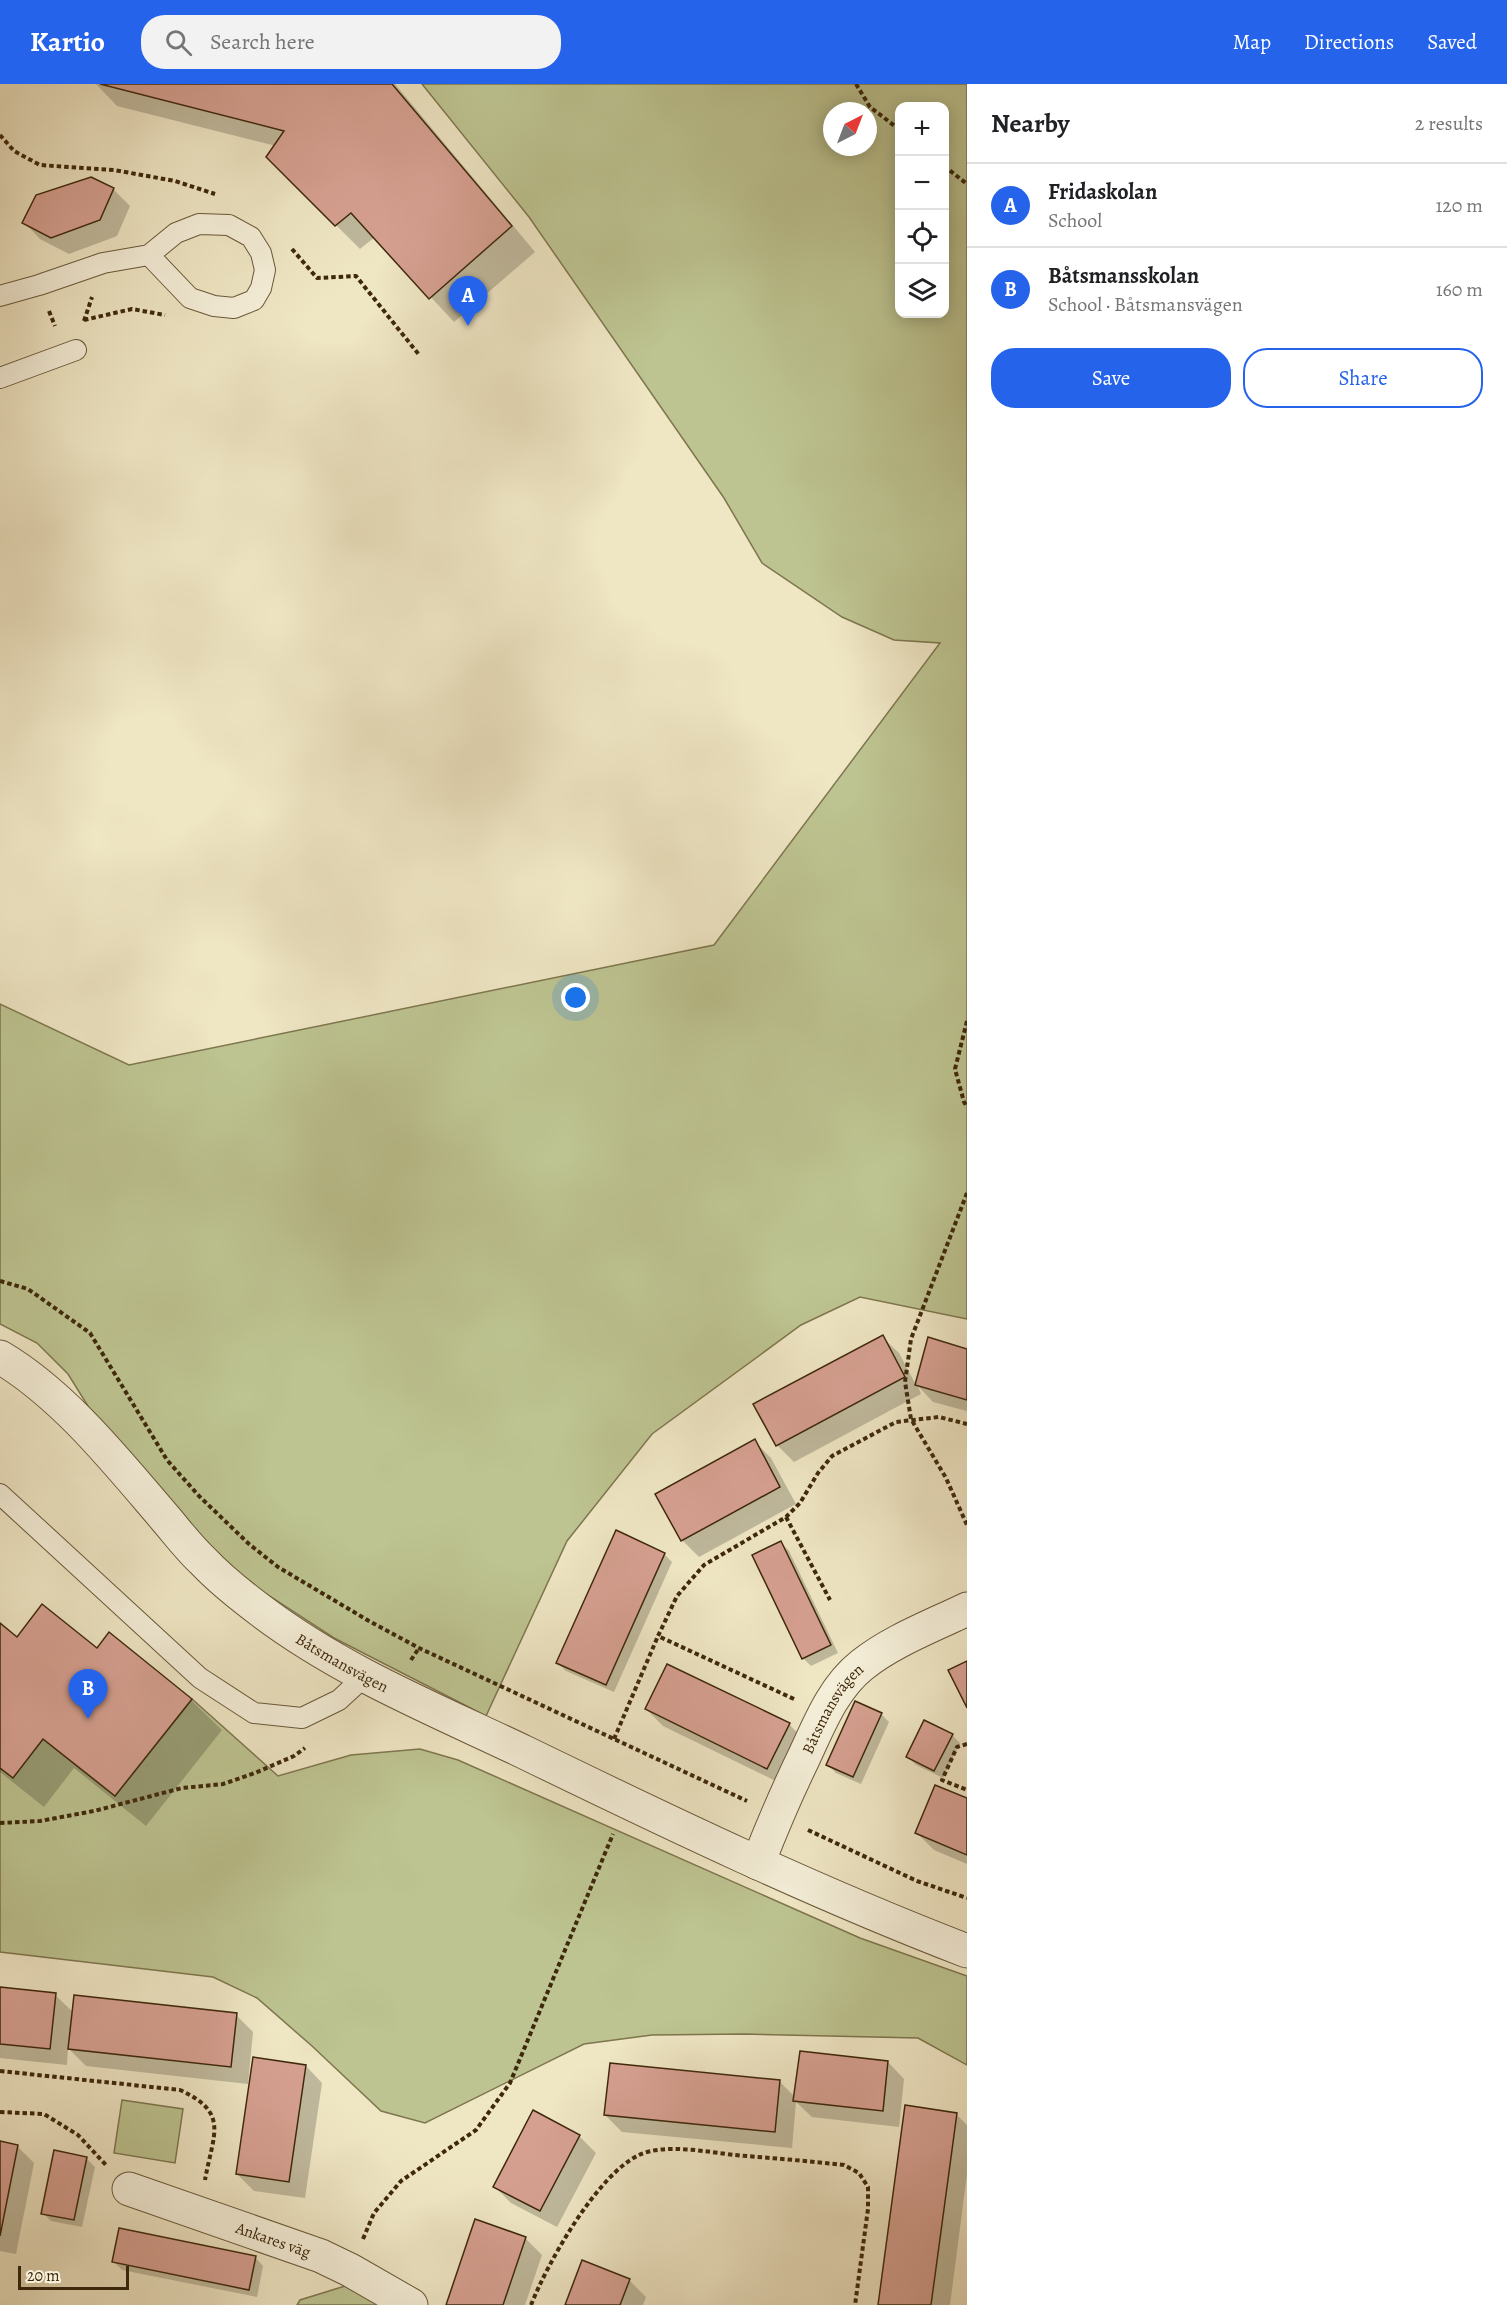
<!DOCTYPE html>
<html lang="en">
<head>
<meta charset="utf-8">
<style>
	body { margin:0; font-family:Alegreya,serif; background:#f2f2f2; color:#202124 }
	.controls { position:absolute; right:18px; top:18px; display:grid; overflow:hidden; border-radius:12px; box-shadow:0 3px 15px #0003 }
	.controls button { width:54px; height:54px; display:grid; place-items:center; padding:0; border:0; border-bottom:2px solid #e0e0e0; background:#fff; color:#202124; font:30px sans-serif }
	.compass { position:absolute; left:823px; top:18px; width:54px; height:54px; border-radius:50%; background:#fff; box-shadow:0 3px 15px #0003; rotate:42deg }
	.scale { position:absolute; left:18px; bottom:15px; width:111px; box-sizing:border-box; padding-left:6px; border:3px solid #3e280b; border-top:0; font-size:16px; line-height:21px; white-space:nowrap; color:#3e280b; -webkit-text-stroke:4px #f5efd9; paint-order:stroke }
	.you { position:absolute; left:576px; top:914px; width:21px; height:21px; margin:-15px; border:4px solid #fff; border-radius:50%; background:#1a73e8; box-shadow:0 0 0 9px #1a73e833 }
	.badge { display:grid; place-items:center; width:39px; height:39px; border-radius:50%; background:#2563eb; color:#fff; font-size:20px; font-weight:700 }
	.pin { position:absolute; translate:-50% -50px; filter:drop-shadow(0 2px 3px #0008) }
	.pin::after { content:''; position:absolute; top:32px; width:21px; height:18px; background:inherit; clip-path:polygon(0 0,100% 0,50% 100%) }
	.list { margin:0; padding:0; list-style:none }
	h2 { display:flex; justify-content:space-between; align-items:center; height:78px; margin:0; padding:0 24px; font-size:26px }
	h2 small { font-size:20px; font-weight:400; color:#757577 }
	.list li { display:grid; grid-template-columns:39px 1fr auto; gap:18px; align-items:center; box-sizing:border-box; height:84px; padding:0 24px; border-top:2px solid #e0e0e0 }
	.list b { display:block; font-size:22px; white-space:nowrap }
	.list p { margin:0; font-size:20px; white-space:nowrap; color:#757577 }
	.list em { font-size:20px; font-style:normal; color:#757577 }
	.actions { display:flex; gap:12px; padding:18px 24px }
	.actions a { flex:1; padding:14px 0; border:2px solid #2563eb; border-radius:24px; text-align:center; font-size:21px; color:#2563eb }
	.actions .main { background:#2563eb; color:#fff }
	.icon { flex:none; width:33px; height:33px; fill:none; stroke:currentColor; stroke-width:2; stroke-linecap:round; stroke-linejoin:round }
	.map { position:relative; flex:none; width:967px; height:2221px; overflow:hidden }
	header { display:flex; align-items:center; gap:36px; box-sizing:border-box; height:84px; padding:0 30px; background:#2563eb; color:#fff }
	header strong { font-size:28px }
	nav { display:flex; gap:33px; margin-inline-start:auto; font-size:21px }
	.search { width:420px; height:54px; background:#f2f2f2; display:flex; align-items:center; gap:15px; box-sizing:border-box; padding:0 21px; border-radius:24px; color:#757577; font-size:22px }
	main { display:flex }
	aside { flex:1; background:#fff }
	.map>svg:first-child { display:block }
</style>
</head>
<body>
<header>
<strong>Kartio</strong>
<div class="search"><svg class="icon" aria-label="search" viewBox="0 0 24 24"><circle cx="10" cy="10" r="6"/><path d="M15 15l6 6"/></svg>Search here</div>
<nav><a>Map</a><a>Directions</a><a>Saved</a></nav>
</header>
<main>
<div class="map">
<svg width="967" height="2221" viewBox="0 0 967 2221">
	<rect width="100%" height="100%" fill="#efe6c4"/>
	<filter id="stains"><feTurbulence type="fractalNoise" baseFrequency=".00333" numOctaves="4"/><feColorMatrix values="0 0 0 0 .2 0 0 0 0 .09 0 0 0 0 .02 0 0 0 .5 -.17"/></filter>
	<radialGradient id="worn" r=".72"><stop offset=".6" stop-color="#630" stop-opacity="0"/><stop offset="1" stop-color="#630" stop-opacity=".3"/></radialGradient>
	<path fill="#bdc491" stroke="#7e764e" stroke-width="1.5" fill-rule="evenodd" d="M422,0H967V1235L860,1213L801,1241L652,1350L567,1457L486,1632L334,1554L242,1494L150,1402L101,1343L68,1290L37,1259L0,1240V920L129,981L714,861L940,559L894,556L842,533L762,479L724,414L529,133ZM900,22H944V230H900ZM832,27H868V63H832Z
		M192,1615L278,1692L351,1671L420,1665L458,1676L860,1854L967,1892V1981L918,1954L744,1950L652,1951L584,1960L425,2039L381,2027L312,1962L257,1914L213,1893L0,1868V1684L13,1693L43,1655L115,1712Z
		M122,2016L183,2025L175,2079L114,2069Z
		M345,2202L379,2221H297L300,2216Z"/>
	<path fill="#0003" d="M96,0H395L535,168L454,238L375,153L360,165L268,73L276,62L117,22Z
		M113,105L130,122L117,152L69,170L40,155L24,138Z
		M882,1253L899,1269L916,1301L967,1266V1327L933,1318L918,1302L921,1310L794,1378L777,1361Z
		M754,1357L771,1374L796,1420L699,1473L682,1456Z
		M781,1459L789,1467L838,1569L811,1582L803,1574Z
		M664,1470L672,1478L614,1608L566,1587L558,1579Z
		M0,1541L17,1555L97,1566L191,1616L222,1646L146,1742L74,1684L44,1723L0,1688Z
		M646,1625L789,1640L805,1657L784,1701L663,1642Z
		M881,1630L889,1638L861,1700L836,1689L828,1681Z
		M952,1651L960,1659L943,1694L916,1681L908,1673Z
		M967,1715V1780L934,1766L917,1749Z
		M0,1905L55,1911L74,1929L236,1931L253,1948L248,2000L86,1982L68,1964L67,1981L0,1974Z
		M888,1978L904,1995L899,2043L812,2033L796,2018L792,2064L622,2048L605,2031L780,1998L795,2013Z
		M306,1982L322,1999L305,2114L254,2107L237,2090Z
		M956,2030L967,2041V2090L950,2221H879Z
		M579,2052L596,2069L557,2143L511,2119L495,2103Z
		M0,2059L17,2062L34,2079L16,2170L0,2167Z
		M86,2074L95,2083L82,2143L51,2137L43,2129Z
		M525,2154L542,2171L525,2221H447Z
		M255,2173L263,2182L257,2213L122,2186L114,2178Z
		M629,2196L646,2213L643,2221H567Z"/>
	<path fill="#d6a091" stroke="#3e280b" stroke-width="1.5" d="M100,0H392L512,142L429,215L351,129L335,142L266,73L284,47Z
		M91,93L114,104L100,136L51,154L22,139L36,111Z
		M883,1251L905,1293L776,1362L753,1320Z
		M928,1253L967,1265V1316L915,1301Z
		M755,1355L780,1403L681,1457L655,1410Z
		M616,1446L665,1469L606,1601L556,1579Z
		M781,1457L831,1561L802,1575L752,1471Z
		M42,1520L97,1564L109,1548L192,1615L115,1712L43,1655L13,1694L0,1684V1539L17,1553Z
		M967,1577V1624L948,1586Z
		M667,1580L790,1639L767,1685L645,1625Z
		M855,1617L882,1629L853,1693L826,1681Z
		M924,1636L953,1650L934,1687L906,1673Z
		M935,1701L967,1714V1771L915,1749Z
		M0,1903L56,1909L50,1965L0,1960Z
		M74,1911L237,1929L231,1983L68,1965Z
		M800,1967L888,1977L883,2027L793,2017Z
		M253,1973L306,1981L289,2098L236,2090Z
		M610,1979L780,1996L775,2048L604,2031Z
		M905,2021L957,2029L931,2221H878Z
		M533,2026L580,2051L540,2127L493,2103Z
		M0,2057L18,2061L0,2152Z
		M54,2066L87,2073L74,2136L41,2130Z
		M475,2135L526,2153L503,2221H446Z
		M119,2144L256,2172L249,2206L112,2178Z
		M582,2176L630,2195L620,2221H565Z"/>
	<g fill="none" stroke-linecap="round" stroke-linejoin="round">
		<defs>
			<path id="lane" d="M0,212L39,201L103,179L149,171L176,149L199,140L229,141L251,153L261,169L265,186L261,204L254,216L234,224L214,222L190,214L149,171
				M0,294L76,266
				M0,1410L200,1594L254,1629L302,1634L339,1616L365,1592"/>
			<g id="street">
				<path id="s1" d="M0,1273C64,1311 117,1378 165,1434C177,1448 189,1464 203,1477C220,1495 240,1511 260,1526C340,1587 434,1625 524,1668C670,1739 816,1809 967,1867"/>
				<path id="s2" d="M758,1779C772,1743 787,1708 804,1673C819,1641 833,1604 862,1581C892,1557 932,1542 967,1525"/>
				<path id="s3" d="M129,2105L321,2172L350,2186L411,2221"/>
			</g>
		</defs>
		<use href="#lane" stroke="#6a5839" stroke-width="22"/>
		<use href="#street" stroke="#6a5839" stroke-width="35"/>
		<path stroke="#3e280b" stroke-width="4" stroke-dasharray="4.5 3" stroke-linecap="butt" d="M856,0L870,23L900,46
			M0,51L14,67L40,81L114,86L175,97L215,110
			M944,82L967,100
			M292,165L317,194L356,192L420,272
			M49,227L55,242
			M84,236L132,225L165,231
			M84,237L92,213
			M967,937L955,985L964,1018L967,1023
			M967,1109L911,1255L905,1298L911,1335L946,1394L967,1441
			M0,1197L28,1205L90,1249L167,1376L199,1412L249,1460L278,1483L369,1537L419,1564L747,1717
			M786,1433L830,1516
			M411,1576L419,1564
			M794,1615L658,1552L677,1512L704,1481L786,1433L800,1419L818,1389L832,1372L896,1338L939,1333L967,1340
			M614,1655L658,1552
			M967,1660L957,1663L942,1696L967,1706
			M0,1739L40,1737L94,1727L182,1704L223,1700L255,1689L294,1672L305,1664
			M808,1746L917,1797L967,1814
			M0,1987L180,2006C230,2029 213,2050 205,2096
			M0,2028L44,2030L78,2051L106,2081
			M363,2155L374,2129L401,2097L476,2046L510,1999L613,1750
			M531,2221C548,2178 597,2091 639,2071C665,2059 707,2068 735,2071C771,2074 808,2077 844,2081L859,2089L868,2103V2125L855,2221"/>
		<use href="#lane" stroke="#f5efd9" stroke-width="20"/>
		<use href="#street" stroke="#f5efd9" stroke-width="33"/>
	</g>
	<g text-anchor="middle" stroke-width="4.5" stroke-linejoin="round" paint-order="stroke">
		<g font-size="16" fill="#3e280b" stroke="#f5efd9">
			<text dy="6" stroke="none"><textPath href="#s1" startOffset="462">Båtsmansvägen</textPath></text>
			<text dy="6" stroke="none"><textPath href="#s2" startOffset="172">Båtsmansvägen</textPath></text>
			<text dy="6" stroke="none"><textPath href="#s3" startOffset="153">Ankares väg</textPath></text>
		</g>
	</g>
	<rect width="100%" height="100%" filter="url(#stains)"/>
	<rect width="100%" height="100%" fill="url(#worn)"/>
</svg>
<div class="controls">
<button>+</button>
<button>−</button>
<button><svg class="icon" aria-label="locate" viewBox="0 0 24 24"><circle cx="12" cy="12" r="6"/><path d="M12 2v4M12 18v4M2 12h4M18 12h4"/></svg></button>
<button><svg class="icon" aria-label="layers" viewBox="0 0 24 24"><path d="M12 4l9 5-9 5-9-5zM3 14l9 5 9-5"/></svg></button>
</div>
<svg class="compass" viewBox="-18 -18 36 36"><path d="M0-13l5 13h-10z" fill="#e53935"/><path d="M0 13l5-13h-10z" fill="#757577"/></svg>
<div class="scale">20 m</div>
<div class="you"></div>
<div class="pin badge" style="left:468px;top:242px">A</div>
<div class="pin badge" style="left:88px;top:1635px">B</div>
</div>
<aside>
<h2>Nearby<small>2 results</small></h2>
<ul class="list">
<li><span class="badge">A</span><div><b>Fridaskolan</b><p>School</p></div><em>120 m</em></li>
<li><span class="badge">B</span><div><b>Båtsmansskolan</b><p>School · Båtsmansvägen</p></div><em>160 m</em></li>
</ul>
<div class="actions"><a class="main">Save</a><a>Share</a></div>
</aside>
</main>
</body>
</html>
